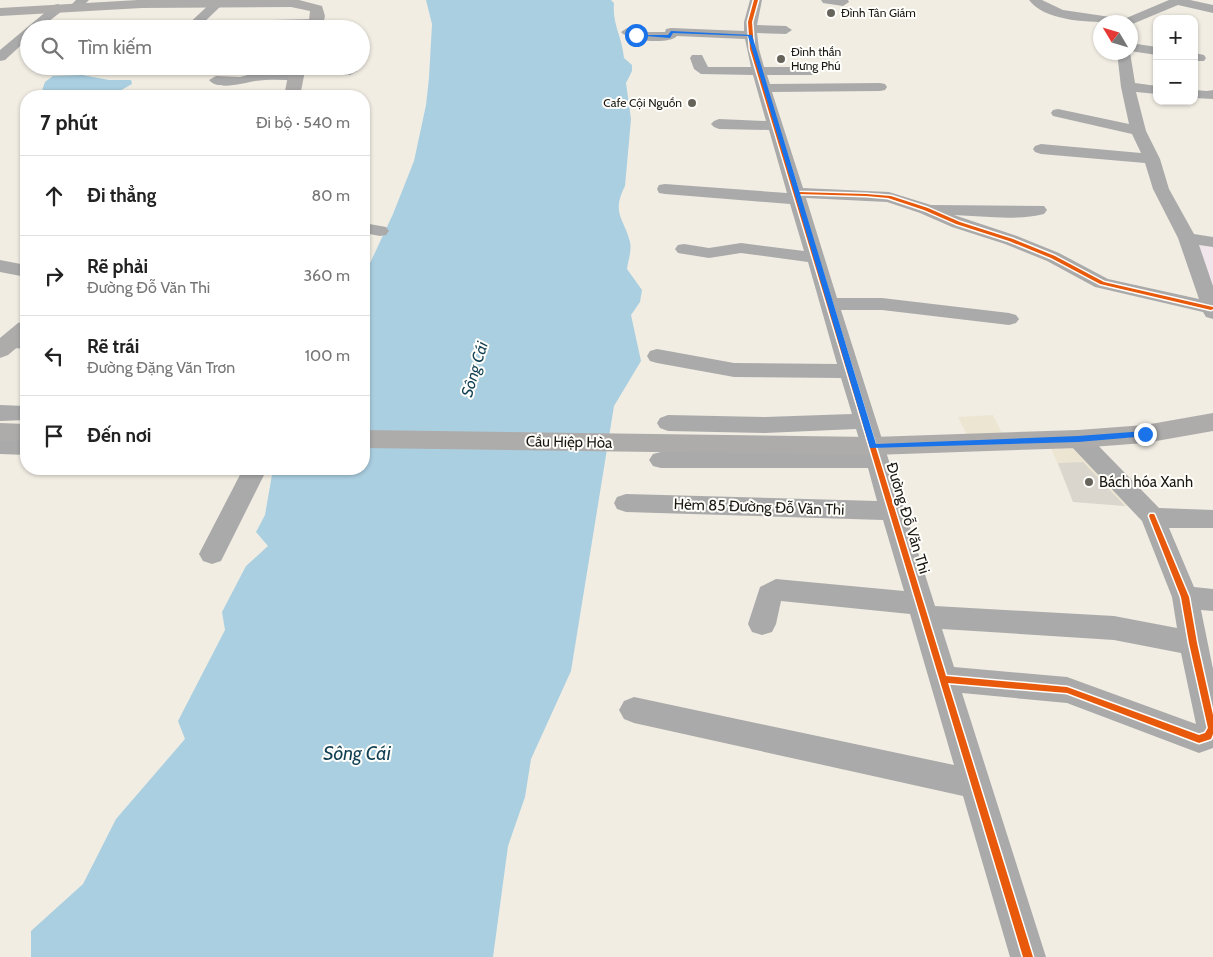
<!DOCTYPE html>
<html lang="vi">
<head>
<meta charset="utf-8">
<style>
	body { margin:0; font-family:Cabin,sans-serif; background:#f2f2f2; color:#222 }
	.controls { position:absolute; right:15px; top:15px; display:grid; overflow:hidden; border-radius:10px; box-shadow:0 1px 4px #0004 }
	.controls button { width:45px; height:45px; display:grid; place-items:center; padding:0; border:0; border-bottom:1px solid #e0e0e0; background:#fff; color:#222; font:25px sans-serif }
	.compass { position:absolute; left:1093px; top:15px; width:45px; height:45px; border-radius:50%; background:#fff; box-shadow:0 1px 4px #0004; rotate:308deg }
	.stop { position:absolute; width:15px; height:15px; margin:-11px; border:4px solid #1a73e8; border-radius:50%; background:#fff }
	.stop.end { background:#1a73e8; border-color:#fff; box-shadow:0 1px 5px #0008 }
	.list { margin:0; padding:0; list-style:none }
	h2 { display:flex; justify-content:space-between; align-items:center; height:65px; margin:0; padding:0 20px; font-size:21px }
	h2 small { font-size:16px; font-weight:400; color:#767676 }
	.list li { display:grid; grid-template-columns:32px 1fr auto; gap:15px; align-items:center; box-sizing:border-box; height:80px; padding:0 20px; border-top:1px solid #e0e0e0 }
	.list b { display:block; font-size:19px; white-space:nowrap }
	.list p { margin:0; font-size:16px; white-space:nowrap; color:#767676 }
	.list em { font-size:16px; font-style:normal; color:#767676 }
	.icon { flex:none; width:28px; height:28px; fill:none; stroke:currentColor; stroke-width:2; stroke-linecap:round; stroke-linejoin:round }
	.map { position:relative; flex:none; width:1213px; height:957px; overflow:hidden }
	.search { position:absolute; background:#fff; box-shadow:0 1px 4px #0004; left:20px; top:20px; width:350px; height:55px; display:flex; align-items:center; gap:12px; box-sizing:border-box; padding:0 18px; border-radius:28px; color:#767676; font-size:19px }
	.panel { position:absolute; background:#fff; box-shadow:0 1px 4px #0004; left:20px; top:90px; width:350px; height:385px; border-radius:20px }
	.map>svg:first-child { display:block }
</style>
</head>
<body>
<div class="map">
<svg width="1213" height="957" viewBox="0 0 1213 957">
	<rect width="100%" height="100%" fill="#f1ede3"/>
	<path fill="#ece5d2" d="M993,415L1002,433L967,435L958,417Z
		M1078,447L1134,507L1073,501L1051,448Z"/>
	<path fill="#f1e6eb" d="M1194,242L1213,245V297Z"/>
	<path fill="#aacfe0" d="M426,0H611L614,3C612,24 622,36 624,58L632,65V71L626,83L631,119L625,186C611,214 624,218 630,242C632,250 628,261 627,269L642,290L640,302L631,315L641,361L614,406L571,671L531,759L525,797L508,846L493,957H31V931L83,884L116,819L185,739L178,721L225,630L222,612L246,566L268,546L256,532L265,515L273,469H364V276L393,214L414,161L426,105L429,78L432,24Z
		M82,75L109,80H131L132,84L111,96H40L45,82L53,76Z"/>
	<path fill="#dad6ce" d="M1083,462L1125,506L1073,502L1058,463Z"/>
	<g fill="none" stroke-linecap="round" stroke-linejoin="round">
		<path fill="#aaa" fill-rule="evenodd" d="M76,0H89L79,10H71L69,7Z
			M214,0H221L224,3L197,29H183Z
			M750,0H762L757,25L786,26L792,30L786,34L757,33L759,49L764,67H814L821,71L814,75H767L770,84L880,83L885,84L887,87L885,90L880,91L772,92L803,188L889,192L931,205L1044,206L1047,210L1044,214C1015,221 983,216 954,215L1017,236L1059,253L1108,279L1199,299L1178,238L1153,189L1145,163L1041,154L1035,152L1033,149L1035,146L1041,144L1141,153L1132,134L1053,116L1051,113L1053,110L1058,109L1129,124L1121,87L1117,52H1130L1135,83L1157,86V94L1136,92L1146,131L1160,159L1169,189L1194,234L1213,237V247L1199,245L1213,286V319L1206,317L1203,312L1095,287L1047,261L1005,244L952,227L920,213L887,202L806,198L837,298H882L1009,313L1016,315L1019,319L1016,323L1009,325L882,310H841L935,606L1114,616L1177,628L1172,597L1142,521L1070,445L1067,439L1070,433L1078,431L1086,433L1159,508L1213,510V528H1169L1194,587L1213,589V611L1201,610L1213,669V748L1199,753L1067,703L962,693L1046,957H1010L963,796L634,723L624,719L619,710L624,701L634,697L954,765L910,614L781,601L776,624L772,632L762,635L752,632L748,624L760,587L776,579L904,591L883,520L626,512L617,509L614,503L617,497L626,494L877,501L868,468H661L653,466L649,460L653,454L661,452H863L856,429L765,433L668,431L660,428L657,423L660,418L668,415L765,417L852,414L841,378L734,377L657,363L650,361L647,356L650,351L657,349L734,363L837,364L808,262L741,253L709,258L678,253L675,249L678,245L684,244L709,248L741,243L804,251L790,204L665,194L659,193L657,189L659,185L665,184L787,193L769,130L719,129L714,127L711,124L714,121L719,119L766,121L753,75L701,74L694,69L690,58L692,55H702L708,67H751L745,39L677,36C669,45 628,41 621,32L627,28L642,32H665L666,29L671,28L744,31V22ZM942,629L1114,640L1181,653L1196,724L1067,677L954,667Z
			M821,0H848L849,2L843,6L823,3Z
			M1029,0H1042L1063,10L1124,19L1169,0H1190L1213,5V13L1178,5L1130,25V22C1102,22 1048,25 1029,0Z
			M58,4L64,8L62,11L39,29H29V38L5,60L0,61V50L54,5Z
			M317,19L321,20L323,23L321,26L272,28L266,24L272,20Z
			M1130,43L1157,47V55L1130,51Z
			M1194,53L1204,55L1206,58L1204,61H1194Z
			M297,67H350L357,71L350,75H302L301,79L296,80C283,80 268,79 255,81C244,83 218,91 209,80L216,76L240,77L255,73L291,72L292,68Z
			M1194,90L1207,91L1213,90V99L1194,98Z
			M364,223L386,227L389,231L386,235L380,236L364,233Z
			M0,260L26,265V277L0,272Z
			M8,336L26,337V349L1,347V337Z
			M0,405L26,406V420L0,421Z
			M0,438L26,439V455L0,454Z
			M243,469H267L221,561L212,564L203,561L199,554Z"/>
		<path fill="#aeacaa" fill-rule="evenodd" d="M138,0H299L322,6L325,16L322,29H308L310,11L291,7L142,8L0,16V8Z
			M290,66H306L300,96H284Z
			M26,321V340L8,355L0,358V338L18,323Z
			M1213,413V431L1145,443L1078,448L873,455L364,448V430L873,437L1078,430L1145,425Z
			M0,423L26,424V442L0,441Z"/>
		<defs>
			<path id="cycleway" d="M754,0H758L752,22L754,49L798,192L866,194L891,196L928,208L960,222L1013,239L1055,256L1104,282L1213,307V309L1211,310L1100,284L1051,258L1009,241L956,224L924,210L888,198L866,196L798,194L946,676L1067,687L1199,735L1205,733L1208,728L1189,643L1181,597L1149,516L1150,514H1154L1155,516L1189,597L1197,643L1213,715V734L1211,739L1199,743L1067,693L948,683L1033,957H1023L750,49L748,22Z"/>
		</defs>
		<use href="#cycleway" stroke="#fffefa" stroke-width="3"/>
		<use href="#cycleway" fill="#e8590c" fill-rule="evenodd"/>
	</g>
	<path fill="#1a73e8" d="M671,31L752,35L876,444L1078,436L1145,431L1149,434L1148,436L1078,442L870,448L748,36L673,33L670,38L633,35H668Z"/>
	<g fill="#66635b" stroke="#fffefa" stroke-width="2">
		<circle cx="831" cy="13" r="5"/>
		<circle cx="781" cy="59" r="5"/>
		<circle cx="692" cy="103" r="5"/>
		<circle cx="1089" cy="482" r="5"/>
	</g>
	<g text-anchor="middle" stroke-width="4" stroke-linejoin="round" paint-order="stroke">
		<g font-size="12" fill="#1b1812" stroke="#fffefa" text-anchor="start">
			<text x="841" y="17">Đình Tân Giám</text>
			<text x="791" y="56">Đình thần<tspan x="791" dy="14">Hưng Phú</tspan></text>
			<text x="682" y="107" text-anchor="end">Cafe Cội Nguồn</text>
		</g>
		<g font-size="15" fill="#1b1812" stroke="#fffefa">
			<text transform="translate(569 442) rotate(1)" y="5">Cầu Hiệp Hòa</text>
			<text transform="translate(759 507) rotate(2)" y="5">Hẻm 85 Đường Đỗ Văn Thi</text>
			<text transform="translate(908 518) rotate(73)" y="5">Đường Đỗ Văn Thi</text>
		</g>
		<g font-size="15" fill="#1b1812" stroke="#fffefa" text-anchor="start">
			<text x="1099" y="487">Bách hóa Xanh</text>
		</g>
		<g font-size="16" font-style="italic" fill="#103f53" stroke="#fffefa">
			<text transform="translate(474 369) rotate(-73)" y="6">Sông Cái</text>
		</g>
		<g font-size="19" font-style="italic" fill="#103f53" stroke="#fffefa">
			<text x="357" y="760">Sông Cái</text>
		</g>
	</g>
</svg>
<div class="controls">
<button>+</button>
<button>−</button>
</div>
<svg class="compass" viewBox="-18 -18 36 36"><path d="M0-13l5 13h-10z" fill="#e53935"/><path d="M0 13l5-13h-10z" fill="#767676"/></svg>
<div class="stop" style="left:636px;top:35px"></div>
<div class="stop end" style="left:1145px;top:434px"></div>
<div class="search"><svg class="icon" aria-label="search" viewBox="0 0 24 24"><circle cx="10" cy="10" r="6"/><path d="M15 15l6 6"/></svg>Tìm kiếm</div>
<section class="panel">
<h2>7 phút<small>Đi bộ · 540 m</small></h2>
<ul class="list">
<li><svg class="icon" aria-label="ahead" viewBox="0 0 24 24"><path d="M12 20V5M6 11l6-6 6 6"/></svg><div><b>Đi thẳng</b></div><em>80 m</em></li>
<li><svg class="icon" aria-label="right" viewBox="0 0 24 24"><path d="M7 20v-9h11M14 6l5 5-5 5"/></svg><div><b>Rẽ phải</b><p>Đường Đỗ Văn Thi</p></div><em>360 m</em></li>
<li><svg class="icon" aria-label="left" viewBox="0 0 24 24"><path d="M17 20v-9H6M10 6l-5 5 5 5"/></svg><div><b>Rẽ trái</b><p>Đường Đặng Văn Trơn</p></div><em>100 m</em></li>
<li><svg class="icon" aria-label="arrive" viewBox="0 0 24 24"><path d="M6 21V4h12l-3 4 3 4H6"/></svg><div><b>Đến nơi</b></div></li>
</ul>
</section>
</div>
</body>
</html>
